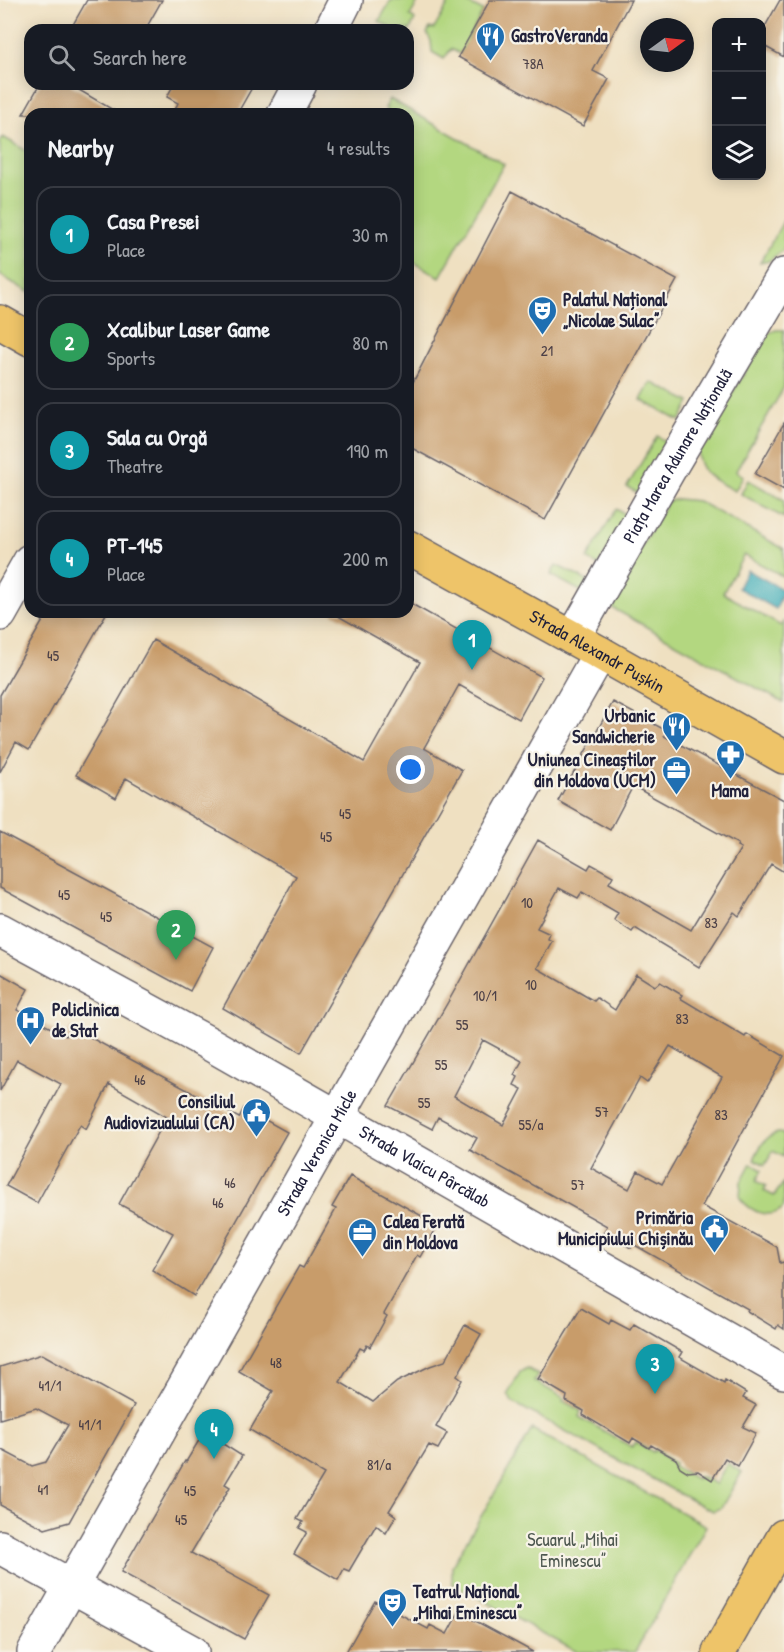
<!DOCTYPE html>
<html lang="en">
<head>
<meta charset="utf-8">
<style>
	body { margin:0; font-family:"Patrick Hand",sans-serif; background:#242831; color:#f1f3f6 }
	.controls { position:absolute; right:18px; top:18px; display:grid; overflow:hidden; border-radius:12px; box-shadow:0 3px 15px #0003 }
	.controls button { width:54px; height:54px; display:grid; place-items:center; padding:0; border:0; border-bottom:2px solid #363941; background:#171b24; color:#f1f3f6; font:30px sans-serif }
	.compass { position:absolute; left:640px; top:18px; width:54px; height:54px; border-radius:50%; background:#171b24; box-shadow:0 3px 15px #0003; rotate:75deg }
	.you { position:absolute; left:411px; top:770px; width:21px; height:21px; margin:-15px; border:4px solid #fff; border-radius:50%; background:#1a73e8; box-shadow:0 0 0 9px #1a73e833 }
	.badge { display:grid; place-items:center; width:39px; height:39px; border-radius:50%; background:#1f6fb2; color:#fff; font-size:20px; font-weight:700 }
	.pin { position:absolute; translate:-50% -50px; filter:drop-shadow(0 2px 3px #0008) }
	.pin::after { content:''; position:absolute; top:32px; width:21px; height:18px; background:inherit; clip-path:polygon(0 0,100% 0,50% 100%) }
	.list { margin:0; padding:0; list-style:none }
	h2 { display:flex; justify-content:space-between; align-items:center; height:78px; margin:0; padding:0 24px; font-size:26px }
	h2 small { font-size:20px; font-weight:400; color:#9ea1a6 }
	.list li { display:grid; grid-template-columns:39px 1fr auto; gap:18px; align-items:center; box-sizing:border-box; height:96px; margin:0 12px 12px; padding:0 12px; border:2px solid #363941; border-radius:18px }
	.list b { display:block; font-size:22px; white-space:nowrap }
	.list p { margin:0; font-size:20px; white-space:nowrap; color:#9ea1a6 }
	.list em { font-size:20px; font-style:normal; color:#9ea1a6 }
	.icon { flex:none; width:33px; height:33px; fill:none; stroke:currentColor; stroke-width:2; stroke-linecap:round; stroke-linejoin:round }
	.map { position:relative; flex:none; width:784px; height:1652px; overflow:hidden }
	.search { position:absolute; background:#171b24; box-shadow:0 3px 15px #0003; left:24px; top:24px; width:390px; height:66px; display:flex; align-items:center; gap:15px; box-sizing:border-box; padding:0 21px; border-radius:18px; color:#9ea1a6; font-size:22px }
	.panel { position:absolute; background:#171b24; box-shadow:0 3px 15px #0003; left:24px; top:108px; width:390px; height:510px; border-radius:18px }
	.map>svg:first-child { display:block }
</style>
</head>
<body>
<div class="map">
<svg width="784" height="1652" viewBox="0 0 784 1652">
	<rect width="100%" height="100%" fill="#f7f3e8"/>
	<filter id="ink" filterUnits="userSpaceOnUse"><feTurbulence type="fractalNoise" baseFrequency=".0167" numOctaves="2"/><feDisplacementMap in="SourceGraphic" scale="12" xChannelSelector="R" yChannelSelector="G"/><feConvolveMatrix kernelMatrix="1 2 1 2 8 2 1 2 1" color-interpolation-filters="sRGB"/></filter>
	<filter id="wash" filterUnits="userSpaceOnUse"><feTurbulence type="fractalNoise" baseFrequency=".008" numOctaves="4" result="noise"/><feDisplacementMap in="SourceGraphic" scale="24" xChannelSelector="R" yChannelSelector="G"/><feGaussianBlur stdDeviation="1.35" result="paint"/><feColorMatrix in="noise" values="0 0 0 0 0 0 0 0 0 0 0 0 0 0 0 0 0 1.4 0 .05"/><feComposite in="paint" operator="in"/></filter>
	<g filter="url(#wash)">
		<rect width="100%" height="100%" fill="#efe0c1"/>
		<path fill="#b3d780" stroke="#6a7c5e" stroke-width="1.5" d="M391,0H419L410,16L415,20L408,33V30H394L379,21Z
			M448,0H462L483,11L460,54L451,49L444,59L432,52L431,41L427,33L430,28L434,29L450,1Z
			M390,99L504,164L440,277L408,259V114H386L388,110L385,108Z
			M3,137L30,153V293L0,275V143Z
			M784,220V249L769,261L760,263Z
			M776,330H784V387L736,471L743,476L735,491C716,481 697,474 698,450L768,333Z
			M651,382L690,402L680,421L641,400Z
			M657,436L669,443L639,494L627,487Z
			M748,480L784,500V518L741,494Z
			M677,499L698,501L784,549V577L744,555L723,593L781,626L784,620V703L607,605L667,502Z
			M616,509L627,515L599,566L587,559Z
			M556,565L590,582L584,593L551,575Z
			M778,1133L784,1134V1157L773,1151L765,1165L754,1159C760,1147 764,1137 778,1133Z
			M751,1163L762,1170L756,1181L766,1186L764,1191L774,1196L784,1182V1207C770,1221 751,1212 740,1198L741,1182Z
			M527,1368L538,1375L534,1381L564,1398L563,1401L581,1411L579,1417L632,1447L636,1442L653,1452L655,1450L674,1463L673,1466L696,1479L698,1476L702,1478V1477L716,1484L727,1463L742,1472L721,1508L713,1511L702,1506L512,1402L508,1394L520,1372Z
			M532,1429L706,1526L635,1652H577L452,1583V1566Z"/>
		<path fill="#3bacb8" stroke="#2e677a" stroke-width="1.5" d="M747,570L784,590L776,609L738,588Z"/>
		<g id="blocks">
			<path fill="#c89c6a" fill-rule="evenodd" d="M87,0H162L145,30H70Z
				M490,0H631L593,71L609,79L583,126L458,57Z
				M780,0H784V57L762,45V32Z
				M40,84H69L120,114H23Z
				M174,84H254L237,114H173L178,103L167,97Z
				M512,191L677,280L545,520L408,446V392Z
				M784,423V490L755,474Z
				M408,602L542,677L519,719L459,685L424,748L462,770L301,1053L223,1008L296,876L126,778L116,798L76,775L153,640L364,762L420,662L331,612H408Z
				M48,612H107L29,750L16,742L0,772V695Z
				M613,702L667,731L664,736L784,800V872L771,864L739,916L734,912L699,967L635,928L632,932L614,920L618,913L582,892L578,898L559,888L537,928L550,934L548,939L552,941L537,968L594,1001L597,998L615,1010L636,974L655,986L660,982L682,995L680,998L745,1037L747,1034L784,1056L702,1206L777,1247L780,1263L784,1262V1329L778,1325L776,1329L747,1311L748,1309L633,1244L631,1248L603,1233L607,1226L470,1150L477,1138L438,1117L432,1129L388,1106L452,995L538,840L588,869L591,864L613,876L609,883L691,930L741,848L737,846L738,844L633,786L610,830L558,801ZM483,1040L522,1061L514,1075L518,1077L514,1085L522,1089L503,1125L454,1096ZM670,1046L722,1077L662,1184L638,1171L629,1189L591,1168L640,1078L647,1083Z
				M0,832L213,947L190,991L0,888Z
				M0,973L28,989L17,1010L66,1036L71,1027L239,1118L244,1108L287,1132L194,1296L152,1270L173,1233L119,1204L167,1117L109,1084L86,1129L80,1125L37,1203L6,1186L61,1084L17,1060L0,1091Z
				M350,1176L438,1225L420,1257L417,1255L384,1314L387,1316L370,1347L367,1345L364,1350L360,1348L340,1382L373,1402L397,1382L430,1366L445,1361L465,1325L481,1334L457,1376L462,1380L436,1427L447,1433L438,1449L429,1445L389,1511L396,1516L386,1533L376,1525L349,1571L344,1569L338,1580L294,1554L307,1532L299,1528L303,1522L297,1519L324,1474L250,1430L273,1391L239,1371L299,1266L303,1268L336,1209L332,1207Z
				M581,1308L609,1324L611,1320L630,1330L634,1324L682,1352L679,1357L724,1383L725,1380L746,1393L743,1398L756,1405L743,1427L756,1433L738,1466L725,1458L712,1480L698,1471L688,1472L680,1467L676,1459L651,1445L649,1448L633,1438L630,1443L583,1415L584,1411L566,1401L567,1396L538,1379Z
				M42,1354L134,1405L69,1522L45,1529L0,1505V1449L32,1466L46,1462L68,1425L36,1408L0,1419V1367Z
				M204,1432L242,1456L225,1484L230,1487L191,1553L269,1595L244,1639L121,1572L185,1461L186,1462Z
				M375,1601L428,1629L430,1625L447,1634L459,1612L533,1652H346Z"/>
		</g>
	</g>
	<g filter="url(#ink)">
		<use href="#blocks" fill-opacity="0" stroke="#6a646a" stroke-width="1.5"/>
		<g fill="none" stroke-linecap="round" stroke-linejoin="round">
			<defs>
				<g id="minor">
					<path d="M331,30L346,0"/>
					<path d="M284,114L300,84"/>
					<path d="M0,614L30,561"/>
					<path id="s1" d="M573,638L668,471L784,275"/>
					<path id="s2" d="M0,930L210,1044L784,1372"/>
					<path d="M0,1547L192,1652"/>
					<path id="s3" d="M34,1652L600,653"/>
				</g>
				<g id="major">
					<path d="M0,322L30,339"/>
					<path id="s4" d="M408,547L600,653L784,757"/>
					<path d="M719,1652L784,1536"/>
				</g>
			</defs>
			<use href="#minor" stroke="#6a646a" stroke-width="36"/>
			<use href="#major" stroke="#6a646a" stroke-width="36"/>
			<use href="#minor" stroke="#fff" stroke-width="33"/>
			<use href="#major" stroke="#eec469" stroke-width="33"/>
		</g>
	</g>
	<defs>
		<symbol id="restaurant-pin" viewBox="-11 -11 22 30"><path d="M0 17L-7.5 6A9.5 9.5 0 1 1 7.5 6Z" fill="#1f6fb2" stroke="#f7f3e8"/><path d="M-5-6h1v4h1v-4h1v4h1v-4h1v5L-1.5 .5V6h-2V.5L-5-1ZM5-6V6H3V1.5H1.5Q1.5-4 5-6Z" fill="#fff"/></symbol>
		<symbol id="theatre-pin" viewBox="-11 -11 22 30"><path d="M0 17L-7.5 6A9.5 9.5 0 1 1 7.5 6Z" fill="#1f6fb2" stroke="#f7f3e8"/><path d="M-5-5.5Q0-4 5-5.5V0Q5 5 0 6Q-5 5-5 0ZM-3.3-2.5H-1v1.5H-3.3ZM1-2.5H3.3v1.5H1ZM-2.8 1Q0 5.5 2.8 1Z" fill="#fff"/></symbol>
		<symbol id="pharmacy-pin" viewBox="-11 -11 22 30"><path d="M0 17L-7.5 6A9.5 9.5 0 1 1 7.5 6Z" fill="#1f6fb2" stroke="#f7f3e8"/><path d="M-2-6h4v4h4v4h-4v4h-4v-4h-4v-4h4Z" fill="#fff"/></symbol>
		<symbol id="office-pin" viewBox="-11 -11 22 30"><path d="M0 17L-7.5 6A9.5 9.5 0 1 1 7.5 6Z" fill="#1f6fb2" stroke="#f7f3e8"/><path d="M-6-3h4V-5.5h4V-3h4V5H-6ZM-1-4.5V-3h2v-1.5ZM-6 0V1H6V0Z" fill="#fff"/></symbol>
		<symbol id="hospital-pin" viewBox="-11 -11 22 30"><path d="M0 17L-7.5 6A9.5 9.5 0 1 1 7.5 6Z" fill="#1f6fb2" stroke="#f7f3e8"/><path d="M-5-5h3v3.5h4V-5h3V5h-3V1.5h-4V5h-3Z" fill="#fff"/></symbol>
		<symbol id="civic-pin" viewBox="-11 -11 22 30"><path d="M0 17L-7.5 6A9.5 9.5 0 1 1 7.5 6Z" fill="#1f6fb2" stroke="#f7f3e8"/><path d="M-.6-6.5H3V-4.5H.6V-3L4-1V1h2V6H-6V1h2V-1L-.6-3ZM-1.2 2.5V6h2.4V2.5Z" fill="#fff"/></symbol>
	</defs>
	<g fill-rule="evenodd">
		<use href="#restaurant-pin" x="474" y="20" width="33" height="45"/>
		<use href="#theatre-pin" x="526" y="294" width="33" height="45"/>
		<use href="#restaurant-pin" x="660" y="710" width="33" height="45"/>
		<use href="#pharmacy-pin" x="714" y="738" width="33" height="45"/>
		<use href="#office-pin" x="660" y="754" width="33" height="45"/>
		<use href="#hospital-pin" x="14" y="1004" width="33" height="45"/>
		<use href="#civic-pin" x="240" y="1096" width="33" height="45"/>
		<use href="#civic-pin" x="698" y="1212" width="33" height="45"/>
		<use href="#office-pin" x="346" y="1216" width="33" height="45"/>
		<use href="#theatre-pin" x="376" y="1586" width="33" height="45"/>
	</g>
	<g text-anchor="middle" stroke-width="4.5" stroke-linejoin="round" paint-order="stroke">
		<g font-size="15" fill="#4c4047">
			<text x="533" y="69">78A</text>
			<text x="547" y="356">21</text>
			<text x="53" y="661">45</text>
			<text x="345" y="819">45</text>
			<text x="326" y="842">45</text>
			<text x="64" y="900">45</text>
			<text x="527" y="908">10</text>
			<text x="106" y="922">45</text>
			<text x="711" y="928">83</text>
			<text x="531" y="990">10</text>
			<text x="485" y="1001">10/1</text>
			<text x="682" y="1024">83</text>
			<text x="462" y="1030">55</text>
			<text x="441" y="1070">55</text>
			<text x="140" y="1085">46</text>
			<text x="424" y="1108">55</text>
			<text x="602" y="1117">57</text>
			<text x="721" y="1120">83</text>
			<text x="531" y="1130">55/a</text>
			<text x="230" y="1188">46</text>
			<text x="578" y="1190">57</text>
			<text x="218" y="1208">46</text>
			<text x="276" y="1368">48</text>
			<text x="50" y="1391">41/1</text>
			<text x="90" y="1430">41/1</text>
			<text x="379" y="1470">81/a</text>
			<text x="43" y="1495">41</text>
			<text x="190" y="1496">45</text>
			<text x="181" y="1525">45</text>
		</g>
		<g font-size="18" font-weight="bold" fill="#22223b" stroke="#f7f3e8" text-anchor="start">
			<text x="511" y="42">GastroVeranda</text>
			<text x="563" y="306">Palatul Național<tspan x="563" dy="21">„Nicolae Sulac”</tspan></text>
			<text x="655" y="722" text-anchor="end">Urbanic<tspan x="655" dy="21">Sandwicherie</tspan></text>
			<text x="656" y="766" text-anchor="end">Uniunea Cineaștilor<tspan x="656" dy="21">din Moldova (UCM)</tspan></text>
			<text x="730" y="797" text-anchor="middle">Mama</text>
			<text x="52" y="1016">Policlinica<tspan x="52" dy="21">de Stat</tspan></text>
			<text x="235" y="1108" text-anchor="end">Consiliul<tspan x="235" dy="21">Audiovizualului (CA)</tspan></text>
			<text x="693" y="1224" text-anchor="end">Primăria<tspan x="693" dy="21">Municipiului Chișinău</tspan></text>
			<text x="383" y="1228">Calea Ferată<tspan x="383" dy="21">din Moldova</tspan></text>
			<text x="413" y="1598">Teatrul Național<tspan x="413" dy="21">„Mihai Eminescu”</tspan></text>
		</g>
		<g font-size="18" fill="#22223b" stroke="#f7f3e8">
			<text dy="6" stroke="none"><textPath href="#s1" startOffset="210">Piața Marea Adunare Națională</textPath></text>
			<text dy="6" stroke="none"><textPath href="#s4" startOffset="216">Strada Alexandr Pușkin</textPath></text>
			<text dy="6" stroke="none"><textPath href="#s3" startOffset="574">Strada Veronica Micle</textPath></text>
			<text dy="6" stroke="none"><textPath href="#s2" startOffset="486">Strada Vlaicu Pârcălab</textPath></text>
		</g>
		<g font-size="18" fill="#4e5850" stroke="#f7f3e8">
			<text x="573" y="1546">Scuarul „Mihai<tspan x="573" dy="21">Eminescu”</tspan></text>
		</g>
	</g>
</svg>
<div class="controls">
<button>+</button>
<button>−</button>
<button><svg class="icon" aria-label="layers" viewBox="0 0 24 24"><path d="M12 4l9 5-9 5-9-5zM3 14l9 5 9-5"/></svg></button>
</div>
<svg class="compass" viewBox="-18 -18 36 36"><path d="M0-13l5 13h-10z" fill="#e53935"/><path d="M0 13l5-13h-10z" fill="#9ea1a6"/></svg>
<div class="you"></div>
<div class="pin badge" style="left:472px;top:670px;background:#0f9aa8">1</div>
<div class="pin badge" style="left:176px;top:960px;background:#2e9e5b">2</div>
<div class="pin badge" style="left:655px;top:1394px;background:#0f9aa8">3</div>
<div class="pin badge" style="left:214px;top:1459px;background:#0f9aa8">4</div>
<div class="search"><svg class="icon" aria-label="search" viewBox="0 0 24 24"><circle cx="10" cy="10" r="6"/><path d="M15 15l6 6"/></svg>Search here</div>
<section class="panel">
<h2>Nearby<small>4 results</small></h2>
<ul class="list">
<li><span class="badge" style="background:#0f9aa8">1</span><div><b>Casa Presei</b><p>Place</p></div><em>30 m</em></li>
<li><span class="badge" style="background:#2e9e5b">2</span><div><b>Xcalibur Laser Game</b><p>Sports</p></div><em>80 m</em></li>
<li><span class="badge" style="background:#0f9aa8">3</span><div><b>Sala cu Orgă</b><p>Theatre</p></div><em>190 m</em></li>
<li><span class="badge" style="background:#0f9aa8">4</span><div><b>PT-145</b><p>Place</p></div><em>200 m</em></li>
</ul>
</section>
</div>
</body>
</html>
